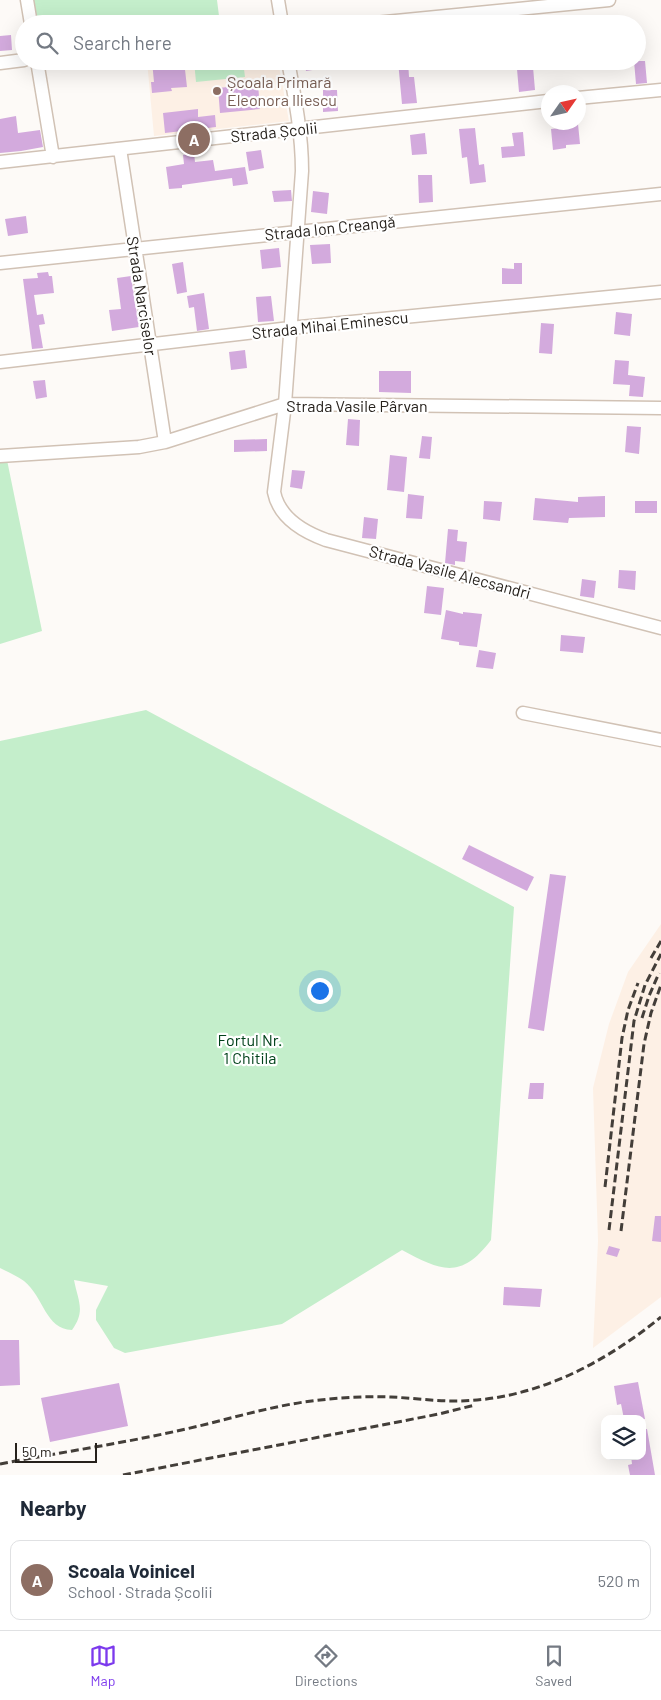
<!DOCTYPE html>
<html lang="en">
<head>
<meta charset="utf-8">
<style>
	body { margin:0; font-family:Barlow,sans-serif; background:#f6f6f7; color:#1f2937 }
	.controls { position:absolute; right:15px; bottom:15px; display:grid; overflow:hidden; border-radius:10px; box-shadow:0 5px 20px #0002 }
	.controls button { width:45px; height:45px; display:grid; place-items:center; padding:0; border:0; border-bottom:1px solid #e0e1e3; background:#fff; color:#1f2937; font:25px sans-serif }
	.compass { position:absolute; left:541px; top:85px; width:45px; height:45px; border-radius:50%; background:#fff; box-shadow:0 5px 20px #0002; rotate:56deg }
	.scale { position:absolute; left:15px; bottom:12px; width:82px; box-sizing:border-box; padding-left:5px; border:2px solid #26211c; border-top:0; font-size:14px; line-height:18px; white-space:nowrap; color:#26211c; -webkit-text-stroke:4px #fff; paint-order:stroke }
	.you { position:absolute; left:319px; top:990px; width:18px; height:18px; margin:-12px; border:4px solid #fff; border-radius:50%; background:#1a73e8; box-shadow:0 0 0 8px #1a73e833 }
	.badge { display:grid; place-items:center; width:32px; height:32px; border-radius:50%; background:#7c3aed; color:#fff; font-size:16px; font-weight:700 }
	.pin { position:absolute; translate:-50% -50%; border:2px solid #fff; box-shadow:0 1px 5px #0006 }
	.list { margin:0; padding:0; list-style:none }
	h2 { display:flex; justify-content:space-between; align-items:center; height:65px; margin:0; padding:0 20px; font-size:21px }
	h2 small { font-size:16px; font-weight:400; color:#747a83 }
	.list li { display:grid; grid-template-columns:32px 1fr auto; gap:15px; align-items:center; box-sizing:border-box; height:80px; margin:0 10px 10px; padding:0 10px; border:1px solid #e0e1e3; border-radius:10px }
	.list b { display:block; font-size:19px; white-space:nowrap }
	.list p { margin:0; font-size:16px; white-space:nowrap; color:#747a83 }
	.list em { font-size:16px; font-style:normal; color:#747a83 }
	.icon { flex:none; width:28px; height:28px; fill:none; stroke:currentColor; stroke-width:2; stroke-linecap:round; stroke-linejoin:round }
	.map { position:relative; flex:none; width:661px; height:1475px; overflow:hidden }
	.search { position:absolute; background:#fff; box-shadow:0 5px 20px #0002; left:15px; right:15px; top:15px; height:55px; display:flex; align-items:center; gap:12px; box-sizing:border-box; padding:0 18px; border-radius:28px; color:#747a83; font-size:19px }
	.sheet { height:155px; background:#fff }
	nav { display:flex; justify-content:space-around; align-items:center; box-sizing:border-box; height:70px; border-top:1px solid #e0e1e3; background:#fff; font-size:14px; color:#747a83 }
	nav a { display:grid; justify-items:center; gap:2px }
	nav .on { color:#7c3aed }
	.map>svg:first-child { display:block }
</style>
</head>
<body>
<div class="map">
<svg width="661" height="1475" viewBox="0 0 661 1475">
	<rect width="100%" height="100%" fill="#fdfaf7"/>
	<path fill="#fdf0e5" d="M147,61H278L289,121L154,136Z
		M661,924V1297L593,1348L598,1241L593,1088L609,1024L628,972Z"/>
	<path fill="#c4eecb" d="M27,0H217L220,24H31Z
		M194,61H243L245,77L196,82Z
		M7,460L42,631L0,644V461Z
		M146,710L514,907L491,1240C461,1280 441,1271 402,1250L282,1324L125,1353L114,1348L96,1320V1310L108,1286L74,1280C78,1301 86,1311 72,1330C45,1329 44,1297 24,1281C17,1276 8,1272 0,1268V741Z"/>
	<path fill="#d3aadd" d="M11,35L12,50L0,51V36Z
		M152,61H184L187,87L171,88L172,91L152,93L151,82H154Z
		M304,61H338V66L306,71Z
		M398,61H408L409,77H414L417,103L402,104Z
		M634,61H645L647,83L636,84Z
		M533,67L535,90L519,92L517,69Z
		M258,84L260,109L220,113L218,88Z
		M323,90H337L338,111L323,112Z
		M198,109V117L215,115L216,127L165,133L163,113Z
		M16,116L18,133L40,130L43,147L21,151L0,153V119Z
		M578,124L580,144L566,145V148L553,150L551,129L568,127L567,125Z
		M475,128L479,165L484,164L486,182L470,184L467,157L462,158L459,129Z
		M523,132L525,156L502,158L501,147L514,146L512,133Z
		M425,133L427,154L412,155L410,135Z
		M261,150L264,168L249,171L246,152Z
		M194,153L195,162L213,160L215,171L245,167L248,184L233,186L232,178L182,185V188L169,189L166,167L184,164L183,155Z
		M418,175H432L433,202L419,203Z
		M291,190L292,201L274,202L272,191Z
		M313,191L329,193L327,214L311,212Z
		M26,216L28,233L8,236L5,219Z
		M330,244L331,263L312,264L310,245Z
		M279,248L281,267L262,269L260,250Z
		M183,262L187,292L177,294L172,264Z
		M514,263H522V284H502V268L514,269Z
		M48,272L49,276H52L54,293L34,295L37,315L43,314L45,324L39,325L43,348L32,349L23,279L38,278L37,273Z
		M131,276L139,327L112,331L109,310L121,309L117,278Z
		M204,293L209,329L197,331L194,307L189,308L187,296Z
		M271,296L274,321L258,322L256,297Z
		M616,312L632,314L630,336L614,334Z
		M541,323L554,324L552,354L539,353Z
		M245,350L247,368L231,370L229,352Z
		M615,360L629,361L628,375L645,377L643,397L629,396L630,385L613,384Z
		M379,371H411V393L379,392Z
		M45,380L47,397L36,399L33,381Z
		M348,419L360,420L359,446L346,445Z
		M627,426L641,427L639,454L625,452Z
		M422,436L432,437L430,459L419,458Z
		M267,439V451L234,452V440Z
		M390,455L407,457L404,492L387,490Z
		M292,470L305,471L302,489L290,487Z
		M408,494L424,496L422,519L406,518Z
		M605,496V517L569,518L568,523L533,520L535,498L578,502V497Z
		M484,501L502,502L500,521L483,519Z
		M635,501H657V513H635Z
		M364,517L378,519L376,539L362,538Z
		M448,529L458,530L457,541L467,542L465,562L455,561V565L445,563Z
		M619,570L636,571L635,590L618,588Z
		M582,579L596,581L594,598L580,596Z
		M427,586L444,588L441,615L424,613Z
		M446,610L463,614V612L482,614L477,647L459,645V642L441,639Z
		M561,635L585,637L583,653L560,651Z
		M479,650L496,653L493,669L476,667Z
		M469,845L534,877L527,891L462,859Z
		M550,874L566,876L544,1031L528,1028Z
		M530,1083H544L543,1099H528Z
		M655,1216H661V1242L652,1241Z
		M609,1246L620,1249L617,1257L606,1254Z
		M504,1287L542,1289L540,1307L503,1305Z
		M0,1340H19L20,1385L0,1386Z
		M638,1382L645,1419H624L621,1404L617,1405L614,1386Z
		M119,1383L128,1426L50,1442L41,1398Z
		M642,1429H647L655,1475H630L628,1465L632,1464L631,1456H642Z"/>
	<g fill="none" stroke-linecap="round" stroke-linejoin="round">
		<defs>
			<path id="minor" d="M27,0L31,24
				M278,0L282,24
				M365,24L609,0
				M37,61L53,157
				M288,61C295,98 302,134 302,171L285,404L274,492C279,518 304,532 326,540L661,628
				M0,63L24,60
				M578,98L661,90
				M120,149L165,442
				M0,162L548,101
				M0,263L661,194
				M0,362L290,328L661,292
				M0,456L139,447L165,442L285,404L661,408
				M523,713L661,740"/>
		</defs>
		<use href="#minor" stroke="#d1c2b5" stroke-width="15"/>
		<use href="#minor" stroke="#fff" stroke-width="12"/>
		<path stroke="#433e39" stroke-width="3" stroke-dasharray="8 4" stroke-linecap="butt" d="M651,958L661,941
			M642,1018L649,996L659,973
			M605,1187L622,1038L628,1010L638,983
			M609,1230L634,1021L645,985L661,954
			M621,1231L644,1044L651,1013L661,985
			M0,1464C62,1452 125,1443 186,1429C226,1420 264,1408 304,1402C333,1398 362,1396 391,1397C412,1398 434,1401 455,1401C532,1401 602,1365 661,1317
			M123,1475L439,1414L475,1405"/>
	</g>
	<circle fill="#8d6e63" stroke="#fff" stroke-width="2" cx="217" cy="91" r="5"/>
	<g text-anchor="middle" stroke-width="4.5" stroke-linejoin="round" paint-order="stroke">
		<g font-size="16" fill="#785e54" stroke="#fff" text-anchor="start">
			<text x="227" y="88">Școala Primară<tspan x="227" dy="18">Eleonora Iliescu</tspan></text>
		</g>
		<g font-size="16" fill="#26211c" stroke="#fff">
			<text transform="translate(274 132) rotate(-6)" y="6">Strada Școlii</text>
			<text transform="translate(330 228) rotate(-6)" y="6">Strada Ion Creangă</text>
			<text transform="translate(142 296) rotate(81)" y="6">Strada Narciselor</text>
			<text transform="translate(330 325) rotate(-6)" y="6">Strada Mihai Eminescu</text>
			<text x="357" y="412">Strada Vasile Pârvan</text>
			<text transform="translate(450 572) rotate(15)" y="6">Strada Vasile Alecsandri</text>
		</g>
		<g font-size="16" fill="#00411a" stroke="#fff">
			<text x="250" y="1046">Fortul Nr.<tspan x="250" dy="18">1 Chitila</tspan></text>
		</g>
	</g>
</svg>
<div class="controls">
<button><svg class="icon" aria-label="layers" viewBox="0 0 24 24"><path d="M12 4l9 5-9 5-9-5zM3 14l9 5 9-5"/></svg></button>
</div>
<svg class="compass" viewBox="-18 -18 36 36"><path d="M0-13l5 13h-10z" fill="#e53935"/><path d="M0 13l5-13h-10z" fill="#747a83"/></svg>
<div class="scale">50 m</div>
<div class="you"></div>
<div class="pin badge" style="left:194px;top:139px;background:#8d6e63">A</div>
<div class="search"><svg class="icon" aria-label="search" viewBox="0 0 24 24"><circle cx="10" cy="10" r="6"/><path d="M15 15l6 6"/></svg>Search here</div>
</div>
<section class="sheet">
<h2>Nearby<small></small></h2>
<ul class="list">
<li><span class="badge" style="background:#8d6e63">A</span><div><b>Scoala Voinicel</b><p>School · Strada Școlii</p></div><em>520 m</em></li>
</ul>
</section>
<nav>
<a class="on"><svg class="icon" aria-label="map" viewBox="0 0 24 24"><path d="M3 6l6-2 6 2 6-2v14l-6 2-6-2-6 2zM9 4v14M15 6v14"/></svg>Map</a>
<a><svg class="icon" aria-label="directions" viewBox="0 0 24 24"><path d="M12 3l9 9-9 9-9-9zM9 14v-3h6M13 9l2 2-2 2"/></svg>Directions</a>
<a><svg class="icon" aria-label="saved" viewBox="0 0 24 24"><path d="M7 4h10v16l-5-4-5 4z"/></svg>Saved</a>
</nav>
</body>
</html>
